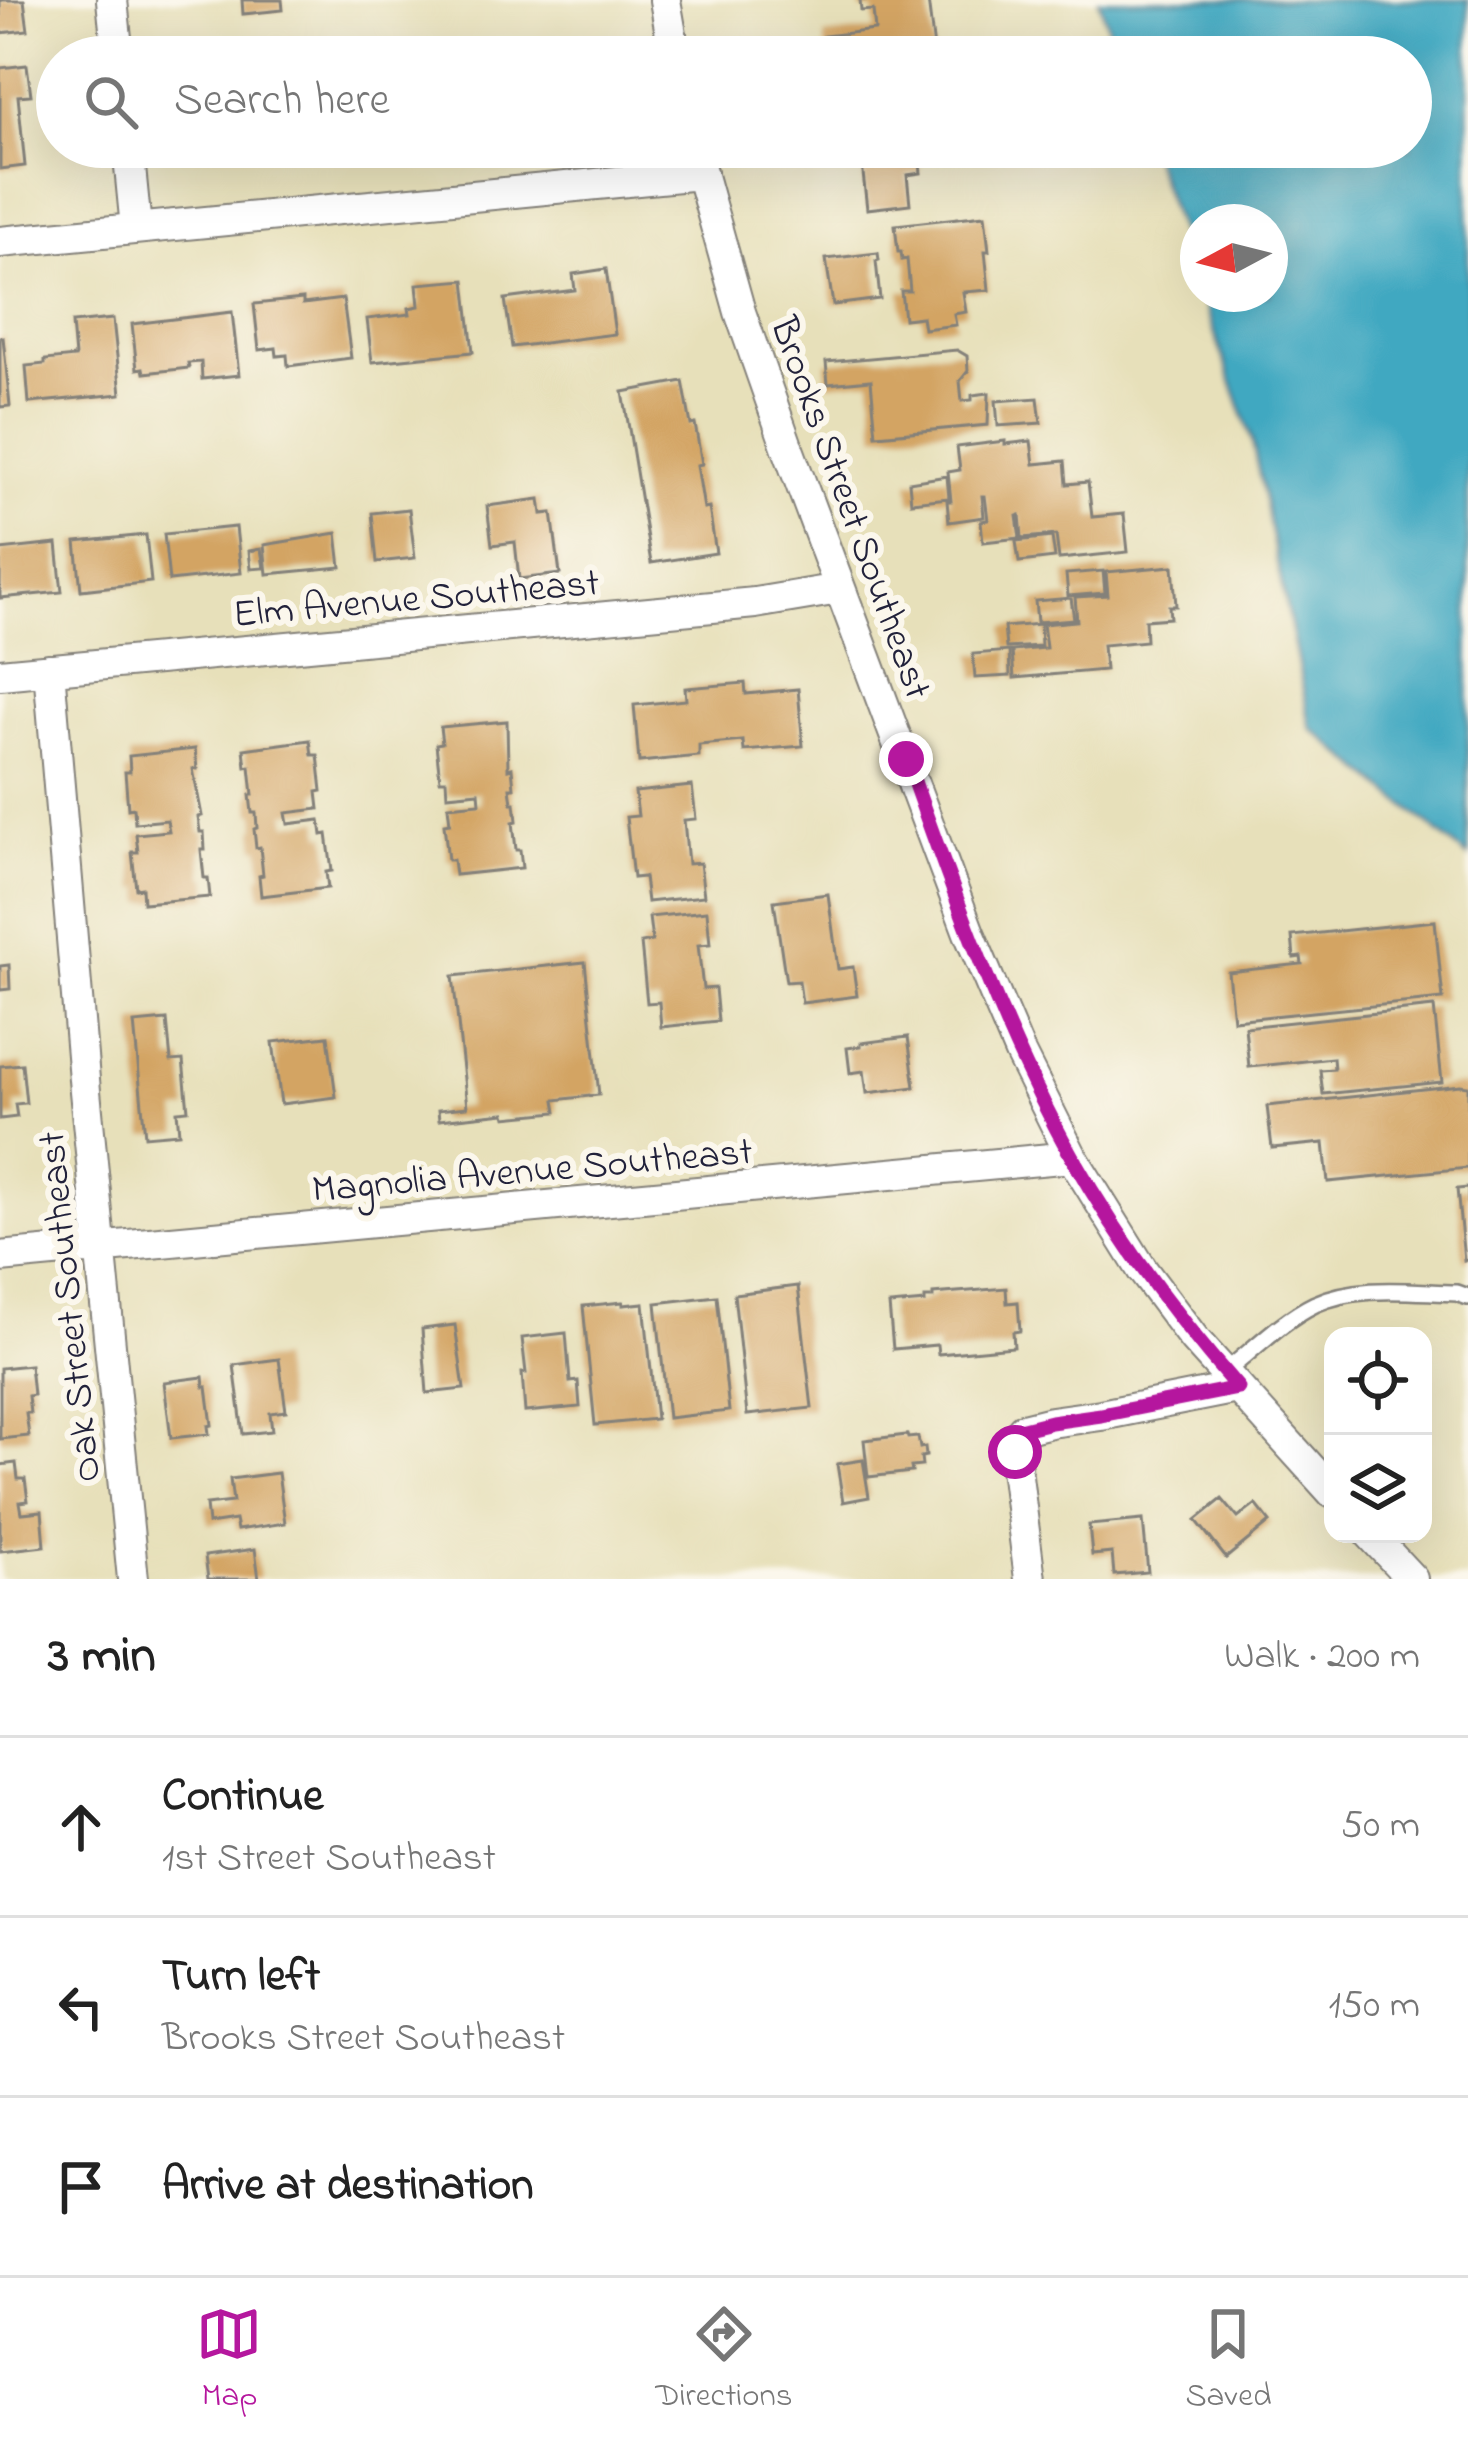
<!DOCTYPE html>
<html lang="en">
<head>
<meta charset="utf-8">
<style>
	body { margin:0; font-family:"Indie Flower",sans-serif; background:#f2f2f2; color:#222 }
	.controls { position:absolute; right:36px; bottom:36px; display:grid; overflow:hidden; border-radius:24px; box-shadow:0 12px 48px #0002 }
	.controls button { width:108px; height:108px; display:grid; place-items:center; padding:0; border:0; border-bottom:3px solid #e0e0e0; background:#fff; color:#222; font:60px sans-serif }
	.compass { position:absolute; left:1180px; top:204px; width:108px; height:108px; border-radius:50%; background:#fff; box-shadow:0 12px 48px #0002; rotate:263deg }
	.stop { position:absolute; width:36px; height:36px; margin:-27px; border:9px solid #b5179e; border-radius:50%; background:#fff }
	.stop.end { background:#b5179e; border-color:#fff; box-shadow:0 3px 12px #0008 }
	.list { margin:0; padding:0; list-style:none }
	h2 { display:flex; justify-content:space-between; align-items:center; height:156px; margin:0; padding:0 48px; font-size:51px }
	h2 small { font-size:39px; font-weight:400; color:#767676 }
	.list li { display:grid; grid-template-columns:78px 1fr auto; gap:36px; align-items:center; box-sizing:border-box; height:180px; padding:0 48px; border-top:3px solid #e0e0e0 }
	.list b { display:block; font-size:45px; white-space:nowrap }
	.list p { margin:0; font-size:39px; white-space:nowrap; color:#767676 }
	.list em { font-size:39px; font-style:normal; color:#767676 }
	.icon { flex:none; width:66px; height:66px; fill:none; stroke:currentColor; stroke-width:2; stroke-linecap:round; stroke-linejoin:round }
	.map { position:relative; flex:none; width:1468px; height:1579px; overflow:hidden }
	.search { position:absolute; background:#fff; box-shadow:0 12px 48px #0002; left:36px; right:36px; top:36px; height:132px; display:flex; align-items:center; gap:30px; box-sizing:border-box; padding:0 42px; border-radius:66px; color:#767676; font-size:45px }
	.sheet { height:696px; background:#fff }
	nav { display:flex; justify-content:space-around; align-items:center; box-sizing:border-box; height:168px; border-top:3px solid #e0e0e0; background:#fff; font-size:33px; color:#767676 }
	nav a { display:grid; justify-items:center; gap:6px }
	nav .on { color:#b5179e }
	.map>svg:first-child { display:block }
</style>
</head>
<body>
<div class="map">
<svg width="1468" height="1579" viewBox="0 0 1468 1579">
	<rect width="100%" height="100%" fill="#fbf7ec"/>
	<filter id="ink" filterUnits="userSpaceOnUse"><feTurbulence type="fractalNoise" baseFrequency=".00833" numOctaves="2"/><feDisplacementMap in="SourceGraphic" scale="24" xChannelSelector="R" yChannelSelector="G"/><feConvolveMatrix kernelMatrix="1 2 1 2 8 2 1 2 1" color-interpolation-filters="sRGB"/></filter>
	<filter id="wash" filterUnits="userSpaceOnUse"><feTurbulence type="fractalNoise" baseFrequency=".004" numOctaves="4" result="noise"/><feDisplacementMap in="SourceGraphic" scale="48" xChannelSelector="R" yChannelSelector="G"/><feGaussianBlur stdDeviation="2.7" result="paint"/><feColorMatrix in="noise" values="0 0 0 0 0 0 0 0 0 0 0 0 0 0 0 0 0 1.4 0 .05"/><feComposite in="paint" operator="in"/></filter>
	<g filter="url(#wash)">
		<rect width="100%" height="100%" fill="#e7e0ba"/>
		<path fill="#41a8c1" stroke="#32657e" stroke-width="3" d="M1099,0H1468V857L1311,728L1252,440L1201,294H1270V222H1198V286L1149,147H1411V57H1118Z"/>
		<g id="blocks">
			<path fill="#d3a464" d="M0,0H24L28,30L0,33Z
				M242,0H282L283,10L243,14Z
				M860,0H928L935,57H826L824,36L875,30L873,10L861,11Z
				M577,36L580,57H500L499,46Z
				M242,43L244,57H166L165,52Z
				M27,65L31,95L18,96L25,166L0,169V68Z
				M866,147H918L921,173L907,175L910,204L867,209L862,164H868Z
				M985,215L989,251H985L989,290L963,292L966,312L954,314L956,325L924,329L922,317L904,319L901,291H910L907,259L902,260L901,252H898L895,225Z
				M878,253L879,260L876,261L880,299L833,305L826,259Z
				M606,269L615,334L512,347L505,299L575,290L573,274Z
				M465,280L473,352L372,362L367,319L410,314L409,308L419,306L417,284Z
				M303,299V304L343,299L351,358L288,366L287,355L277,356L276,348L259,350L254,304Z
				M232,312L239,375L202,379L201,362L188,363L189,368L144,373L143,368L137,369L132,324Z
				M113,319L121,394L29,403L26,366L45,364V360L75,357L72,323Z
				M0,337H3L10,406L0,407Z
				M957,350L967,356L968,371L960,381L962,401L972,400V395L989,393L988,425L876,435L871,380L828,384L826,362Z
				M683,381L691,425L695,424L702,464L697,465L704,509L709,508L716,553L651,563L623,392Z
				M1038,398L1041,423L998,426L996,401Z
				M1005,441V444L1031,441L1034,464L1065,461L1067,484L1088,482L1092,517L1124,514L1128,552L1059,559L1056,535L1022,538L1020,515L1017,516L1020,538L983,542L981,521L988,520L985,496H982L984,517L949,522L947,501H951L948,472L960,470L957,447Z
				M947,476L949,498L911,502L909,482Z
				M540,499L542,514L552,513L560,574L519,579L515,542L492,545L487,506Z
				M409,509L415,558L377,562L372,513Z
				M236,527L241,573L169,581L164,534Z
				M337,533L341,567L267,574L264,545Z
				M146,535L151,582L81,590L76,542Z
				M1052,537L1055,558L1019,562L1016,541Z
				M57,544L62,592L0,598V550Z
				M261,549L264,568L251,569L249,551Z
				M1173,566L1176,606H1169L1170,618L1145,620L1146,641L1103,645L1105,670L1014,678L1012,651L1046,648L1043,624L1077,621L1075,597L1108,595L1106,572Z
				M1103,571L1105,593L1068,596L1066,574Z
				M1071,598L1074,619L1037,622L1035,601Z
				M1040,624L1041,646L1006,648L1004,627Z
				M1009,651L1010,676L975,678L973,654Z
				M745,683L746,694L798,689L803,746L744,751L743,741L699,745V756L639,762L634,705L686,700L685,688Z
				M507,721L508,769L512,768L514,788H510L512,803H515L517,821L513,822L516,850H520L522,868L455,875L453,860H448L444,824L450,823L448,806L480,803L479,792L447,795L446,780H440L436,744L442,743L440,727Z
				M310,740L312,755H318L322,791L317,792L319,809L286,813L288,824L320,820L322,835L327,834L332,871L326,872L328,888L261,896L259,876L263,875L260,847L256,848L254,829L257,828L256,813H252L250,795H253L250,766L246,767L244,749Z
				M195,749L197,769H193L202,816L198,817L200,832H204L205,850H201L204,878H208L210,897L143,903L142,888L136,889L132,852H138L136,834L169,831L167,820L135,823L134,808L128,809L125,772H130L129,756Z
				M692,786L696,819L684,820L688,864L700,863L704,896L647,902L644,877L633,878L626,817L638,816L635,792Z
				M828,894L838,969L853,967L857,996L802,1003L799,981L786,982L774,901Z
				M707,911L710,944L698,945L703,989L715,988L718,1021L661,1027L659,1002L647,1003L641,943L652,941L649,917Z
				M1435,921L1443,999L1233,1020L1228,972L1302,964L1301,957L1294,958L1292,936Z
				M585,962L599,1095L555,1100L557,1112L506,1117L505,1113L439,1120L438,1110L467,1107L453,976Z
				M9,965L10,989L0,990V966Z
				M1434,1007L1442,1082L1323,1094L1320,1070L1334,1069L1333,1058L1249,1067L1245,1027Z
				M167,1020L171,1061L183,1060L188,1110L177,1111L179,1133L145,1136L134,1023Z
				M328,1036L336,1097L281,1104L273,1042Z
				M908,1037L915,1087L867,1093L864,1071L850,1073L847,1048L861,1046V1043Z
				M22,1064L26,1103L15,1104L17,1117L0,1119V1066Z
				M1460,1085L1468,1086V1168L1328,1182L1324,1143L1272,1148L1267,1106Z
				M1468,1188V1259L1464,1260L1457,1189Z
				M798,1286L812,1408L747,1415L734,1294Z
				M1006,1288L1007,1303L1018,1302L1020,1331L1013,1332L1014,1347L938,1354L937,1345L893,1349L889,1305L925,1302V1298H933V1294Z
				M717,1296L729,1411L668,1418L656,1303Z
				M623,1302V1305L644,1303L656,1419L595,1425L583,1306Z
				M455,1325L464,1389L427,1393L422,1329Z
				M566,1333L570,1382L578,1381L580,1407L525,1412L522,1373H526L522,1338Z
				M279,1359L286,1411L270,1413L272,1431L243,1434L234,1365Z
				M30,1365L33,1395L28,1396L30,1413H26L29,1436L0,1439V1368Z
				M203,1377L204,1387H207L212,1425L208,1426L209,1434L171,1438L164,1382Z
				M907,1435L908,1438L918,1437L920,1448L925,1447L926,1456L921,1457L922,1466L911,1467L912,1472L868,1477L864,1440Z
				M863,1460L869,1497L843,1502L837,1464Z
				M16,1463L18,1479H25L28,1501L20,1502L22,1513L42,1511L45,1546L0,1551V1465Z
				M278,1473L285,1523L237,1530L235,1520L208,1524L206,1505L233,1502L230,1479Z
				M1222,1499L1238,1518L1256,1504L1270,1522L1226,1558L1196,1520Z
				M1143,1520L1148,1572L1114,1575L1112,1553L1092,1555L1089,1525Z
				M255,1549L259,1579H208L205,1556Z"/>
		</g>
	</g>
	<g filter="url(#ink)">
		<use href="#blocks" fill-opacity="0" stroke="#84817a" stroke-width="3"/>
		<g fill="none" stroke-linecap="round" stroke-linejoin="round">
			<defs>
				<path id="service" d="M1224,1373C1253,1350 1282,1320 1315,1304C1359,1284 1411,1292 1457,1293L1468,1297"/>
				<path id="minor" d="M112,0L118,57
					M665,0L675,57
					M128,147L136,228
					M694,147L740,312L788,449L969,933L1020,1053L1072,1157L1143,1271L1194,1339L1333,1493
					M0,242L700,174
					M49,669L85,1091L133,1579
					M0,674L755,603L839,589
					M0,1257L1072,1157
					M1370,1534L1412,1579
					M1030,1579L1014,1452L1016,1438L1023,1429L1051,1422L1101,1415L1237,1388"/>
			</defs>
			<use href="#service" stroke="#84817a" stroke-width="20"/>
			<use href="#minor" stroke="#84817a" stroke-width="34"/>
			<use href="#service" stroke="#fff" stroke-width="15"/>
			<use href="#minor" stroke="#fff" stroke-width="30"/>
		</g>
	</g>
	<g fill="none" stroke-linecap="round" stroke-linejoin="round" filter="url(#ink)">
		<path stroke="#b5179e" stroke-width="15" d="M906,759C954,894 1002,1032 1072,1157C1119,1241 1175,1316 1238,1388L1101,1415L1051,1422L1023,1429L1016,1438L1015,1452"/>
	</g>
	<g text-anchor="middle" stroke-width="12" stroke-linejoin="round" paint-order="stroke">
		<g font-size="39" fill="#22223b" stroke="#fbf7ec">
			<text transform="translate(853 507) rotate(70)" y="14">Brooks Street Southeast</text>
			<text transform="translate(416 596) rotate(-5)" y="14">Elm Avenue Southeast</text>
			<text transform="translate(532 1168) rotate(-5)" y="14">Magnolia Avenue Southeast</text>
			<text transform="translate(67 1307) rotate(-96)" y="14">Oak Street Southeast</text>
		</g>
	</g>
</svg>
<div class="controls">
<button><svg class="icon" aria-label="locate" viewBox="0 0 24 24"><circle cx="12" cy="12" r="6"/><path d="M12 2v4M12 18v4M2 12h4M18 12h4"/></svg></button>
<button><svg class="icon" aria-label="layers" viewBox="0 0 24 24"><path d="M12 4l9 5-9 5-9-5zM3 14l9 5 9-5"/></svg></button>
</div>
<svg class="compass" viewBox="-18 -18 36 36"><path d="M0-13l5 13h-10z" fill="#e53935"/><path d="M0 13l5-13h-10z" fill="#767676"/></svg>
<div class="stop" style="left:1015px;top:1452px"></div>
<div class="stop end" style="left:906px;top:759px"></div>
<div class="search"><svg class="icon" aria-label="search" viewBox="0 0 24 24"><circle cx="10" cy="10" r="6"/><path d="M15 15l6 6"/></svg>Search here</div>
</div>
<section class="sheet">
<h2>3 min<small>Walk · 200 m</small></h2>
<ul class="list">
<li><svg class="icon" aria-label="ahead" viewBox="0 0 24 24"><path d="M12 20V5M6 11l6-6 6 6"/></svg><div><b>Continue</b><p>1st Street Southeast</p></div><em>50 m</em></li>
<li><svg class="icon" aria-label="left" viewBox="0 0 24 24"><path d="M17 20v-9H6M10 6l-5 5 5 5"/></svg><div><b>Turn left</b><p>Brooks Street Southeast</p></div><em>150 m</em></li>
<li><svg class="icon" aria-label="arrive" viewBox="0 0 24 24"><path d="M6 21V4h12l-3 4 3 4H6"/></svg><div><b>Arrive at destination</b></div></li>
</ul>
</section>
<nav>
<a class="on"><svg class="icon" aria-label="map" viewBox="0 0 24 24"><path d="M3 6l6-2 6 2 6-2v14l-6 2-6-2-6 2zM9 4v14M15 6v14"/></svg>Map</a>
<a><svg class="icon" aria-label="directions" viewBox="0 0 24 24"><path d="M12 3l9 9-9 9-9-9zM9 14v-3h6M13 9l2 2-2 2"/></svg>Directions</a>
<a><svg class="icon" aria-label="saved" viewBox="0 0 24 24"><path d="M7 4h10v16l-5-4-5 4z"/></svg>Saved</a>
</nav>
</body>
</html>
